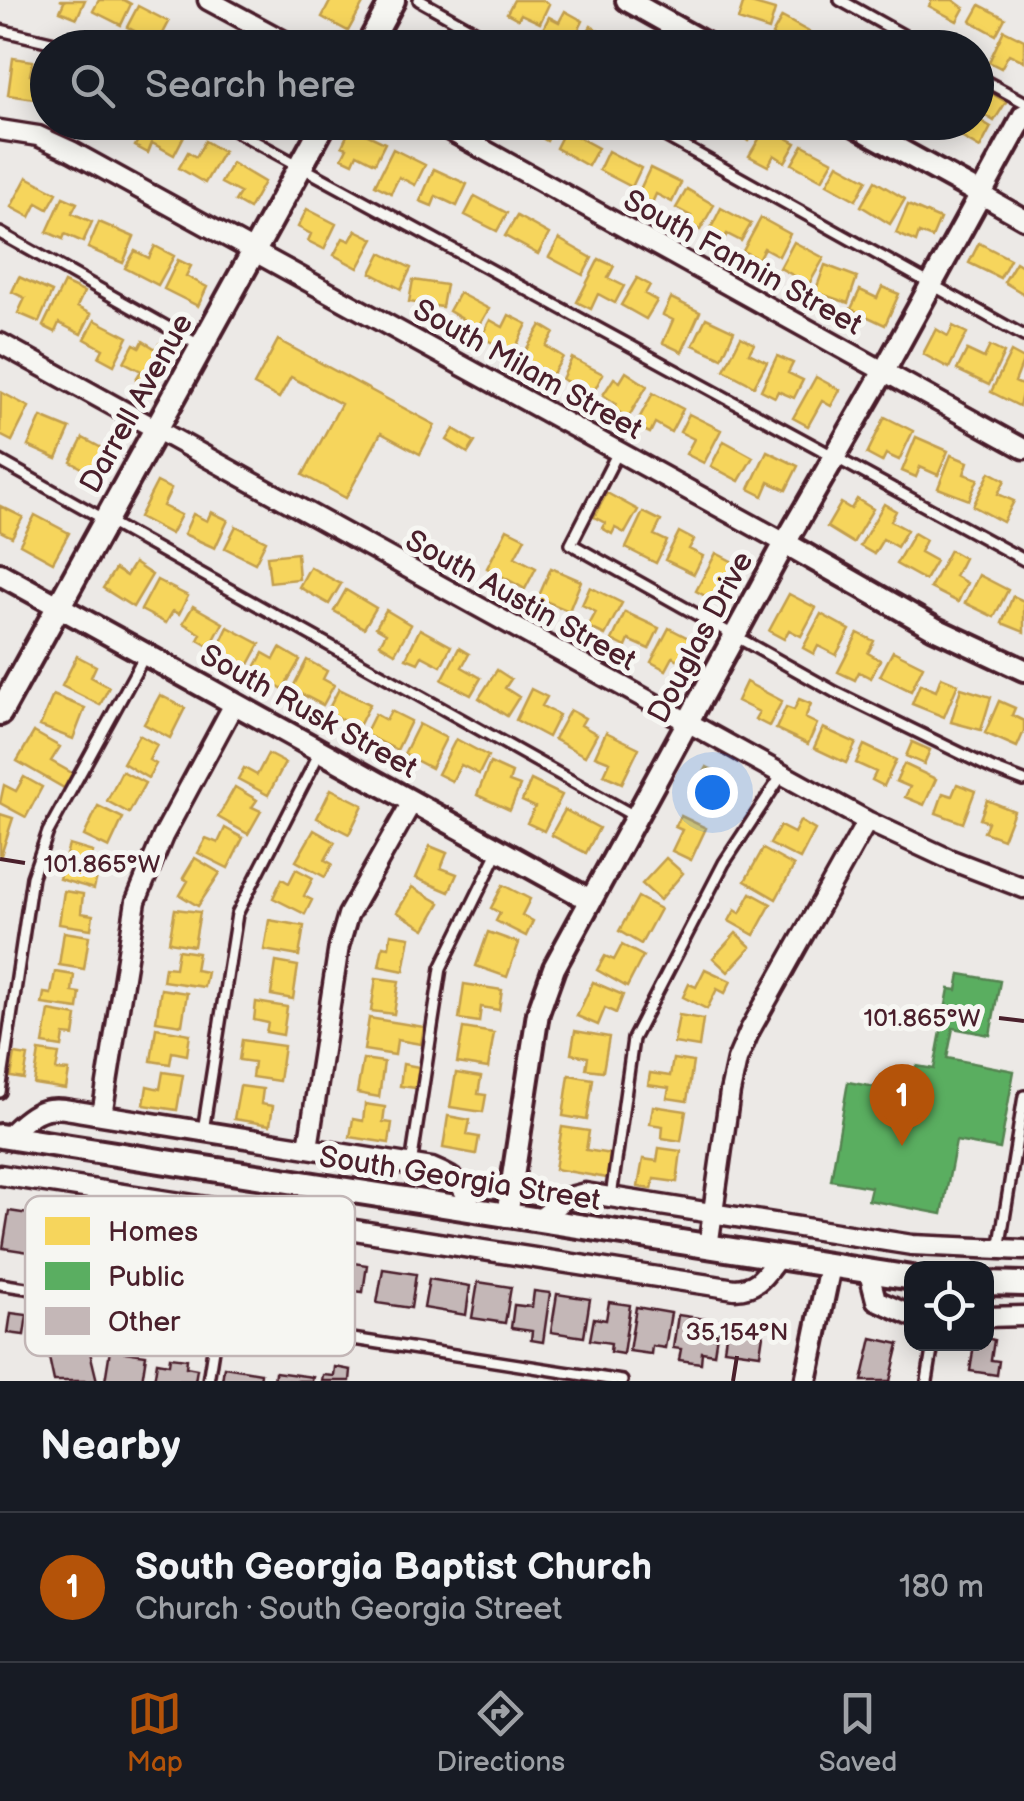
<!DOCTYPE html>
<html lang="en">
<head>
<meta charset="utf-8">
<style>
	body { margin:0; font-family:"Balsamiq Sans",sans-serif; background:#242831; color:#f1f3f6 }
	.controls { position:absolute; right:30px; bottom:30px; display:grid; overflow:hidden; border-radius:20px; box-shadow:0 5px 25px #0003 }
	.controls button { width:90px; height:90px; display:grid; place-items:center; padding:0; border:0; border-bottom:2px solid #363941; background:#171b24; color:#f1f3f6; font:50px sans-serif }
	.you { position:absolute; left:712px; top:792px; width:35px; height:35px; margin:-25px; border:8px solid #fff; border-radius:50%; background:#1a73e8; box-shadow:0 0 0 15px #1a73e833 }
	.badge { display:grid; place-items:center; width:65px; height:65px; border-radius:50%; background:#b45309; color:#fff; font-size:32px; font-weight:700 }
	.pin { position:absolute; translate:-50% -82px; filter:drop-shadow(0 2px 5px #0008) }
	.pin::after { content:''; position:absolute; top:52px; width:35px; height:30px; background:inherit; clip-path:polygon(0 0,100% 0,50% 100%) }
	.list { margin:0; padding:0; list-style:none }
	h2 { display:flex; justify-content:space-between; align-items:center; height:130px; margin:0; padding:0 40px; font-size:42px }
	h2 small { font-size:32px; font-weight:400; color:#9ea1a6 }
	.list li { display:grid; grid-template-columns:65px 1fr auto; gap:30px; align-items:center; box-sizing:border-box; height:150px; padding:0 40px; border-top:2px solid #363941 }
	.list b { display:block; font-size:38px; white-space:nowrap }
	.list p { margin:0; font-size:32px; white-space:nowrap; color:#9ea1a6 }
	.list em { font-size:32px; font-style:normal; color:#9ea1a6 }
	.icon { flex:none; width:55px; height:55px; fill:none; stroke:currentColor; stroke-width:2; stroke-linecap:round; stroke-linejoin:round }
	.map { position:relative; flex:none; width:1024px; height:1381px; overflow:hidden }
	.search { position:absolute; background:#171b24; box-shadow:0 5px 25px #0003; left:30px; right:30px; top:30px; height:110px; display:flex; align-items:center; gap:25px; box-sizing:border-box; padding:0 35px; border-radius:55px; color:#9ea1a6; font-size:38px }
	.sheet { height:280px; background:#171b24 }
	nav { display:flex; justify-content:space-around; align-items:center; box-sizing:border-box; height:140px; border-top:2px solid #363941; background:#171b24; font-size:28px; color:#9ea1a6 }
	nav a { display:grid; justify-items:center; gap:5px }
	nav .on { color:#b45309 }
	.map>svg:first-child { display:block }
</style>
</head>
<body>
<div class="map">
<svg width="1024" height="1381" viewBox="0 0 1024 1381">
	<rect width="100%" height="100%" fill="#ece9e6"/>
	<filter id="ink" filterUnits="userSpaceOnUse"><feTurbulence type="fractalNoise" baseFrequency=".01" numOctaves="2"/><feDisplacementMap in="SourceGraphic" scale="20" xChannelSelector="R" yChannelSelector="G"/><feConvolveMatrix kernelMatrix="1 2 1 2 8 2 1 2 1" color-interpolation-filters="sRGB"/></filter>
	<g filter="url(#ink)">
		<path fill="#f6d55c" stroke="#c29e4d" stroke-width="2.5" d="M60,0H85L77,18L60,11L64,2Z
			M99,0H124L131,4L121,25L93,11Z
			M331,0H365L348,31L322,17Z
			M514,0H542L549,4L540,23L521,14L518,19L507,13Z
			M932,0H953L964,8L957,21L929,6Z
			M744,1L775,10L769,30L738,20Z
			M980,5L1005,18L996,35L971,21Z
			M138,6L169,22L158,43L127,27Z
			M565,11L583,21L570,48L540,35L549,17L559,22Z
			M782,17L811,33L803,48H794L772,35Z
			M591,26L620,44L618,48L579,45Z
			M1004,30L1024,40V61L1009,54L1001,68L989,62Z
			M167,35L187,45L191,36L203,42L200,48H162Z
			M13,58L33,61L30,75L48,78V101L8,95Z
			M991,93L1006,102L994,121L980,112Z
			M976,118L991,127L980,148L951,131L956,122H976Z
			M100,122H136L128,140L99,127Z
			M147,122H162L185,134L174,155L152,143L148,153L135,146Z
			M515,122H557L547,141Z
			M723,122H760L761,123L748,141Z
			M351,127L385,143L375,163L357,154L353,163L342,158L347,148L342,146Z
			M766,127L796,143L785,162L774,155L768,166L749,156Z
			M565,130L598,148L588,166L556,148Z
			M205,141L223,152L205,183L179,168L188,152L196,157Z
			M803,145L833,161L822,180L792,164Z
			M393,149L425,165L415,185L399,177L391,193L375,185Z
			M608,151L641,168L632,187L599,170Z
			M232,163L264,182L249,209L235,201L240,193L221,183Z
			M838,164L867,180L856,200L827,184Z
			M650,168L681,183L672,202L656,194L652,203L637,196Z
			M434,169L467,184L457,206L436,196L432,206L420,201Z
			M27,177L57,193L48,209L37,203L30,217L11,207Z
			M875,181L905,199L890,224L861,206Z
			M687,189L714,205L700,230L688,223L691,216L676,208Z
			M475,196L507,213L497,231L465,215Z
			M63,197L77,203L72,213L92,222L83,242L65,234L63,239L47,232Z
			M908,205L940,219L932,238L919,233L916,242L896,233Z
			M721,208L751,224L741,241L727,234L722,242L708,234Z
			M307,209L336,224L324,249L308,241L311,234L298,227Z
			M517,216L549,234L538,254L505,236Z
			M761,218L790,234L779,256L764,248L758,259L743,251Z
			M99,222L134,237L123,263L88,248Z
			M356,230L374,239L358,268L334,255L343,238L350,241Z
			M559,239L592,258L583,275L549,257Z
			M794,242L824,258L809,284L780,268Z
			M979,243L1010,259L1000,278L969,263Z
			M155,246L174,256L158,285L125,268L135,251L149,258Z
			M381,253L411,268L401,289L371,273Z
			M599,259L614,266L608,278L624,286L615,303L598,294L591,309L577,302Z
			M178,260L191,266L186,276L207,287L198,306L164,289Z
			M1016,262L1024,267V294L1004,282Z
			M825,265L857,277L848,303L815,292Z
			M19,277L52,292L39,322L18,313L25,298L12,292Z
			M637,278L650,285L645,294L657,301L646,319L621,305Z
			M413,280L446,285L442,307L409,302Z
			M64,283L84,292L77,307L91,314L81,334L59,323L55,332L43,326Z
			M882,287L899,294L885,325L851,309L860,290L877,298Z
			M459,293L489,309L475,333L461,325L464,320L449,311Z
			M671,298L700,312L682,352L663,343L673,320L663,315Z
			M509,315L527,324L513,353L481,337L490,320L503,327Z
			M706,318L734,331L722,358L693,345Z
			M95,320L128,337L114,365L99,357L103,349L85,339Z
			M541,325L554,333L546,346L563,357L551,377L521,358Z
			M953,326L967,333L949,368L923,354L936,329L948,336Z
			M741,337L754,344L749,353L767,362L754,386L724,370Z
			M278,340L435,425L420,454L381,433L346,498L303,475L341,404L291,377L279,398L254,385Z
			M143,341L156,349L159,344L171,350L150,387L136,379L141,371L124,362L134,344L140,347Z
			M990,346L1004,353L989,385L957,370L967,350L984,358Z
			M1011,352L1024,359L1015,382L1024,386L1019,406L991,392Z
			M777,356L793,363L788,373L803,380L794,398L778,391L775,397L761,390Z
			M572,358L603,374L592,395L562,379Z
			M626,372L647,386L628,418L613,408L616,404L603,395L614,378L620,382Z
			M816,377L840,390L831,406L822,401L808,426L793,418Z
			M1,392L29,407L12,441L0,435Z
			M653,393L683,409L671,432L655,423L650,433L635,426Z
			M689,414L721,430L704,463L686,454L694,439L680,432Z
			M41,417L70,429L57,459L28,446Z
			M885,417L913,431L899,460L886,454L882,462L867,454Z
			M454,429L475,442L468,453L447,440Z
			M916,437L948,451L938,475L920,467L916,477L902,471Z
			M83,438L109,452L97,476L71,462Z
			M724,441L753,457L739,481L711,466Z
			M767,451L798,466L786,490L769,482L763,496L749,489Z
			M951,455L968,462L964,474L978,479L969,500L938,488Z
			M990,472L1005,480L998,494L1014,501L1003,522L973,506Z
			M157,482L171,489L163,506L181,515L171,534L139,517Z
			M607,493L638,510L625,533L615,528L612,534L602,528L605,523L594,517Z
			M857,499L873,509L853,543L827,527L841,503L851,509Z
			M884,504L896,511L891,521L907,530L897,547L883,539L874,554L860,546Z
			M0,506L23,517L12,537L0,531Z
			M211,512L228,520L215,548L184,534L193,514L207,521Z
			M643,512L661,521L654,535L667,541L656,563L626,548Z
			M35,515L69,533L53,562L20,544Z
			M236,526L266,541L255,563L225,548Z
			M507,529L525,538L515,557L536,568L525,589L487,568Z
			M679,532L694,540L689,549L703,556L694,574L665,560Z
			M914,533L926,540L920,552L936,561L925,580L896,564Z
			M950,550L964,558L955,576L967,583L958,602L930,588Z
			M297,553L299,579L270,582L267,556Z
			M716,553L743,567L734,585L722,578L711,599L696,591Z
			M134,563L152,575L133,607L103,588L115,569L126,576Z
			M310,567L341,584L329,604L299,587Z
			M551,568L581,581L569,611L538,598Z
			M979,575L1008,590L994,617L965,603Z
			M157,580L188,596L179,614L173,611L166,623L141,610Z
			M590,587L622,603L605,635L588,627L596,612L582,605Z
			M346,590L376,608L364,628L334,611Z
			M789,594L816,608L801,636L789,630L784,639L769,631Z
			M1013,596L1024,601V632L1002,623Z
			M193,606L223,623L210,647L198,640L201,634L183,623Z
			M386,610L411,625L395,653L380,644L386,633L376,627Z
			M625,612L659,628L649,649L629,640L626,647L612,640Z
			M821,614L850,630L836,655L818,646L814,654L803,648Z
			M228,627L260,644L248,666L217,650Z
			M669,628L700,644L688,665L673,657L666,670L651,662Z
			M420,629L451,646L441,666L422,656L418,663L406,658Z
			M858,633L874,641L868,653L880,660L871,678L859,672L855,680L838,672Z
			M280,648L300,660L283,689L253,671L263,653L274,659Z
			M459,648L469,654L462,667L481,678L471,695L442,680Z
			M893,651L923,666L911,691L880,676Z
			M77,656L96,666L91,677L109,687L100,705L62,686Z
			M307,660L327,671L323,679L334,685L323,705L292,689Z
			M497,670L511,679L505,688L519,697L507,716L479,698Z
			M941,677L958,684L944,717L912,704L920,684L936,691Z
			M746,682L782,701L769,726L755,719L759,712L737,701Z
			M961,688L991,697L981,730L951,722Z
			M339,689L370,704L358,728L327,712Z
			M531,689L547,697L542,706L559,715L548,737L516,720Z
			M53,695L85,708L73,739L40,726Z
			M160,695L185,708L170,738L144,724Z
			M799,699L811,704L805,718L817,724L808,744L776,729L786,707L794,710Z
			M999,701L1015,708L1012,715L1024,721V731L1017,747L985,733Z
			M570,710L585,718L581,725L597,734L585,756L554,739Z
			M391,711L411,721L397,750L365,734L375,714L386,720Z
			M419,724L446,738L431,768L404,754Z
			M823,728L856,743L846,763L814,748Z
			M34,732L60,747L51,761L72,773L64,788L17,761Z
			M606,732L639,748L622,783L604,775L610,762L595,756Z
			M139,735L157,745L149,760L156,764L148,778L123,763Z
			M456,739L488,756L479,774L461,765L452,781L438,774Z
			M912,742L930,750L924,764L906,756Z
			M864,745L896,760L884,786L872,780L876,772L856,763Z
			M268,754L285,763L268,795L238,779L244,768L257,775Z
			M490,763L512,773L509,782L520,786L510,810L477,795Z
			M904,764L936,779L924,805L905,797L910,787L896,781Z
			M707,767L731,779L715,813L690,801Z
			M122,771L145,783L129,813L107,801Z
			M24,777L42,787L26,817L0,803L4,785L16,791Z
			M531,780L562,795L544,831L527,823L535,807L522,801Z
			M957,784L975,791L963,823L936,813L943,793L952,796Z
			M235,787L257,800L252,807L261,811L248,834L218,817Z
			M331,789L363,805L349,834L317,818Z
			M987,800L1014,811L1003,839L984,832L988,822L980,819Z
			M98,806L123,818L109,848L84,836Z
			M565,810L599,828L586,853L551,835Z
			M0,814L13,818L1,855H0Z
			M681,816L706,828L691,860L672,851L682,830L675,827Z
			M800,821L815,830L800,859L770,844L780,826L794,833Z
			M225,828L243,838L228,868L198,853L206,838L218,843Z
			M314,830L335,842L325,860L332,864L325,877L296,861Z
			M69,845L93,852L88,869L98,872L94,889L59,879Z
			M430,846L447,853L441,868L457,874L449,892L416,878Z
			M763,849L794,866L776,899L745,881Z
			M195,858L220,873L198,906L180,895L188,881L183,878Z
			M666,858L683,873L660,900L642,884Z
			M296,869L313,878L304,896L312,900L305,914L273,898L282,879L289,883Z
			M503,885L530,899L522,915L533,921L526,936L496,921L500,913L491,908Z
			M412,887L440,903L425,929L397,912Z
			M64,891L83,894L81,913L93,915L91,929L59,924Z
			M751,893L771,904L754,935L729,921L735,910L740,913Z
			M638,897L660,909L641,944L619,931Z
			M175,909L200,912L194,946L169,942Z
			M269,920L304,926L299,956L264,950Z
			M64,932L89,936L84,969L59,965Z
			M488,932L519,943L507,977L476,966Z
			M736,933L751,947L728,972L713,958Z
			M391,934L410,937L404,971L379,966L383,946L389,947Z
			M622,945L643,956L627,987L597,970L605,956L614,960Z
			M178,950L198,953L195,970L207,972L204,987L163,981L165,967L175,968Z
			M276,962L298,966L293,999L271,995Z
			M705,969L731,981L725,993L717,989L707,1009L683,997L689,984L696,987Z
			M55,972L74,975L72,992L80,993L78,1009L42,1004L44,993L51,994Z
			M376,978L399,981L394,1014L371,1011Z
			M593,982L623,995L616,1013L605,1008L598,1025L577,1016Z
			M464,984L502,990L499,1010L481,1007L479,1022L459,1019Z
			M161,989L187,993L182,1025L156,1021Z
			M256,1002L287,1007L283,1035L266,1032L268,1023L254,1020Z
			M49,1011L77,1016L74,1036L64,1035L62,1047L43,1044Z
			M679,1015L703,1019L699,1047L674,1043Z
			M369,1018L424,1027L421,1044L397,1040L395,1055L364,1050Z
			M156,1028L190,1034L187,1055L172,1052L170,1064L151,1061Z
			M463,1028L494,1033L488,1068L457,1063Z
			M575,1031L609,1037L603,1071L586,1069L588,1057L571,1054Z
			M242,1040L284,1046L279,1081L252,1077L254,1062L239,1060Z
			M39,1051L59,1054L56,1070L69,1071L66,1089L34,1084Z
			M15,1054L28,1056L24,1079L11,1077Z
			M363,1059L384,1062L379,1097L357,1093Z
			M673,1059L693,1062L687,1101L667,1098L669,1088L648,1085L650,1073L670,1076Z
			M403,1064L419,1067L416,1088L400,1086Z
			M163,1072L183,1075L177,1110L144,1105L147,1086L160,1089Z
			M456,1073L481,1077L478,1094L486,1095L483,1112L450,1107Z
			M569,1075L593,1079L587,1120L563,1116Z
			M240,1086L263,1089L261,1104L273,1106L270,1125L234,1119Z
			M365,1104L385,1107L383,1122L392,1123L389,1143L350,1137L353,1119L363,1121Z
			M653,1106L686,1111L681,1141L662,1138L663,1126L650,1124Z
			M448,1116L470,1120L467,1135L479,1137L476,1154L443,1148Z
			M562,1127L589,1131L586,1150L611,1154L607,1178L555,1169Z
			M659,1148L681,1151L677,1182L654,1179L652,1189L638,1187L643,1159L657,1161Z"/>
		<path fill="#5aae61" stroke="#558351" stroke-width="2.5" d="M960,974L1000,981L990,1035L953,1028L947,1058L1014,1071L1000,1149L956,1141L942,1214L868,1200L871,1187L831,1180L848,1082L911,1094L916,1066L934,1069L949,989L957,990Z"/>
		<path fill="#c4b7b7" stroke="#4a1f2b" stroke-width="2.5" d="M9,1211L42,1216L36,1253L3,1248Z
			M333,1260L367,1265L363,1292L354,1291L353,1298L337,1295L338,1288L328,1286Z
			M383,1269L416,1274L411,1308L377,1303Z
			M429,1279L470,1286L466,1315L424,1308Z
			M478,1282L511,1287L505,1323L472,1318Z
			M534,1291L550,1293L543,1342L531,1340L532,1331L511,1328L514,1305L532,1307Z
			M557,1294L590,1299L584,1337L551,1332Z
			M609,1302L630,1305L623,1354L610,1352L611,1343L590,1340L594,1318L606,1320Z
			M636,1307L671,1313L665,1348L652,1346L651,1354L629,1351Z
			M11,1313L27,1315L24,1335L8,1333Z
			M678,1315L719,1321L714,1354L702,1352L701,1363L679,1360L681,1349L673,1348Z
			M728,1322L764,1328L760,1354L724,1349Z
			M872,1338L899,1344L890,1381H862Z
			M986,1338L994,1340L991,1360L999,1361L997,1375L970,1371L974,1344H986Z
			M88,1344L97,1381H54L48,1353Z
			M110,1350L146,1355L142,1381H105Z
			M170,1357L187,1359L186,1367L197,1369L195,1381H154L157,1362L169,1364Z
			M224,1367L261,1373L260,1381H222Z
			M335,1367L351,1370L350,1381H322L323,1375L334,1376Z
			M275,1372L313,1377L312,1381H274Z"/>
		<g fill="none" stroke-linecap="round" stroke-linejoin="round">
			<defs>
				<path id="service" d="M419,0L505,48
					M840,0L926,48
					M0,30L76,48
					M976,76L1024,102
					M219,122L1024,560
					M640,122L1024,336
					M0,233L199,345
					M618,452L571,544L835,692L993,769L1024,781
					M0,461L636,817
					M0,1092L32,877L48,832L145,655
					M203,1131L237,914L320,752
					M411,1165L441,968L499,850
					M611,1197L633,1039L724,863L782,775
					M999,1250L1024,1096
					M0,1284L622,1381
					M208,1381L218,1318
					M927,1381L933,1344"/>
				<path id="minor" d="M208,0L297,48
					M434,122L1024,449
					M0,130L38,136L71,151L785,543
					M980,194L1024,219
					M0,343L867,821L951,860L1024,888
					M102,1115L136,901L163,836L234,704
					M7,1137C45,1098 52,1108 102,1115L432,1168C459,1179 462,1184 473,1210
					M308,1148L339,946L348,915L412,802
					M0,1175L735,1289C758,1288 764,1276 777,1259
					M537,1221L566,1198L585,1193L912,1245L1024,1250
					M708,1247L730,1092L737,1060L750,1030L867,821
					M869,1273L876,1300L912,1316
					M986,1317L1024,1316"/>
				<path id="tertiary" d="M627,0L713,48
					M849,122L980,194
					M785,543L934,628L1024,670
					M0,574L590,900
					M507,1216L538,1013L554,968L785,543L884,371L1024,115
					M806,1381L830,1266"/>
				<path id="secondary" d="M367,48L393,0
					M0,713L325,122
					M0,1136L912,1278
					M986,1283L1024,1284"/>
			</defs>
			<use href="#service" stroke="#4a1f2b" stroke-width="16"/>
			<use href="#minor" stroke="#4a1f2b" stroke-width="25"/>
			<use href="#tertiary" stroke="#4a1f2b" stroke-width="28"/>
			<use href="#secondary" stroke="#4a1f2b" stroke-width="30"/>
			<use href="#service" stroke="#f6f6f2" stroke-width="9"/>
			<use href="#minor" stroke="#f6f6f2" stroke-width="18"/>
			<use href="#tertiary" stroke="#f6f6f2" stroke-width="20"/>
			<use href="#secondary" stroke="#f6f6f2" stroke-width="22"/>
		</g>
	</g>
	<path fill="none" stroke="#4a1f2b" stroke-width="4" d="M0,859L25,863M999,1018L1024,1021M733,1381L737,1356"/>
	<g text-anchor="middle" stroke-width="10" stroke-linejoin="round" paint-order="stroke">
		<g font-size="30" fill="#4a1f2b" stroke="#f6f6f2">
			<text transform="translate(743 262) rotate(29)" y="10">South Fannin Street</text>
			<text transform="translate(528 369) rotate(29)" y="10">South Milam Street</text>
			<text transform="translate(136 403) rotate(-61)" y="10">Darrell Avenue</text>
			<text transform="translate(521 600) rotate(29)" y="10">South Austin Street</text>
			<text transform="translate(700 637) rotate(-62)" y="10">Douglas Drive</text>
			<text transform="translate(309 711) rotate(29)" y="10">South Rusk Street</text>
			<text transform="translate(460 1178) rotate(9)" y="10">South Georgia Street</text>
		</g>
	</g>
	<rect x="25" y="1196" width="330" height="160" rx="15" fill="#f6f6f2" stroke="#c2b6b6" stroke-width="2.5"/>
	<rect x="45" y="1217" width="45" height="28" fill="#f6d55c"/>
	<rect x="45" y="1262" width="45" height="28" fill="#5aae61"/>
	<rect x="45" y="1307" width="45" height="28" fill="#c4b7b7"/>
	<g font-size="28" fill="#4a1f2b">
		<text x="108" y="1241">Homes</text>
		<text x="108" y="1286">Public</text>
		<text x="108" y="1331">Other</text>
	</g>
	<g font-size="25" text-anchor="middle" fill="#4a1f2b" stroke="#f6f6f2" stroke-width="10" stroke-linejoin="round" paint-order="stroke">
		<text x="102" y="872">101.865°W</text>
		<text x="922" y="1026">101.865°W</text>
		<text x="737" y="1340">35.154°N</text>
	</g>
</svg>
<div class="controls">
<button><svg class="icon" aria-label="locate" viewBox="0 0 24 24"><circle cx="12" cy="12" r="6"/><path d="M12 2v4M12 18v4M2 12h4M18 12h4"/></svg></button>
</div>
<div class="you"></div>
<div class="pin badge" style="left:902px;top:1146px">1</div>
<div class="search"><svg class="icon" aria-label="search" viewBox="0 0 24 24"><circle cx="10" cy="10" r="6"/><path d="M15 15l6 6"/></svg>Search here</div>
</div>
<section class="sheet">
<h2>Nearby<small></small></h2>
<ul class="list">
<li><span class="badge">1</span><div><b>South Georgia Baptist Church</b><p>Church · South Georgia Street</p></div><em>180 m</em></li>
</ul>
</section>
<nav>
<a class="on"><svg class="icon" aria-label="map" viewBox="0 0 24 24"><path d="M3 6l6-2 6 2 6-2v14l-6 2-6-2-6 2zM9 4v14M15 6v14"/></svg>Map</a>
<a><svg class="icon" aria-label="directions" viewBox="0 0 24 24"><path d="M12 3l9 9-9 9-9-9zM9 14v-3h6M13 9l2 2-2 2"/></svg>Directions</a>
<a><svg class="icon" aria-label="saved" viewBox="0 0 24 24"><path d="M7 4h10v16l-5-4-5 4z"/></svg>Saved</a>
</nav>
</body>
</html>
